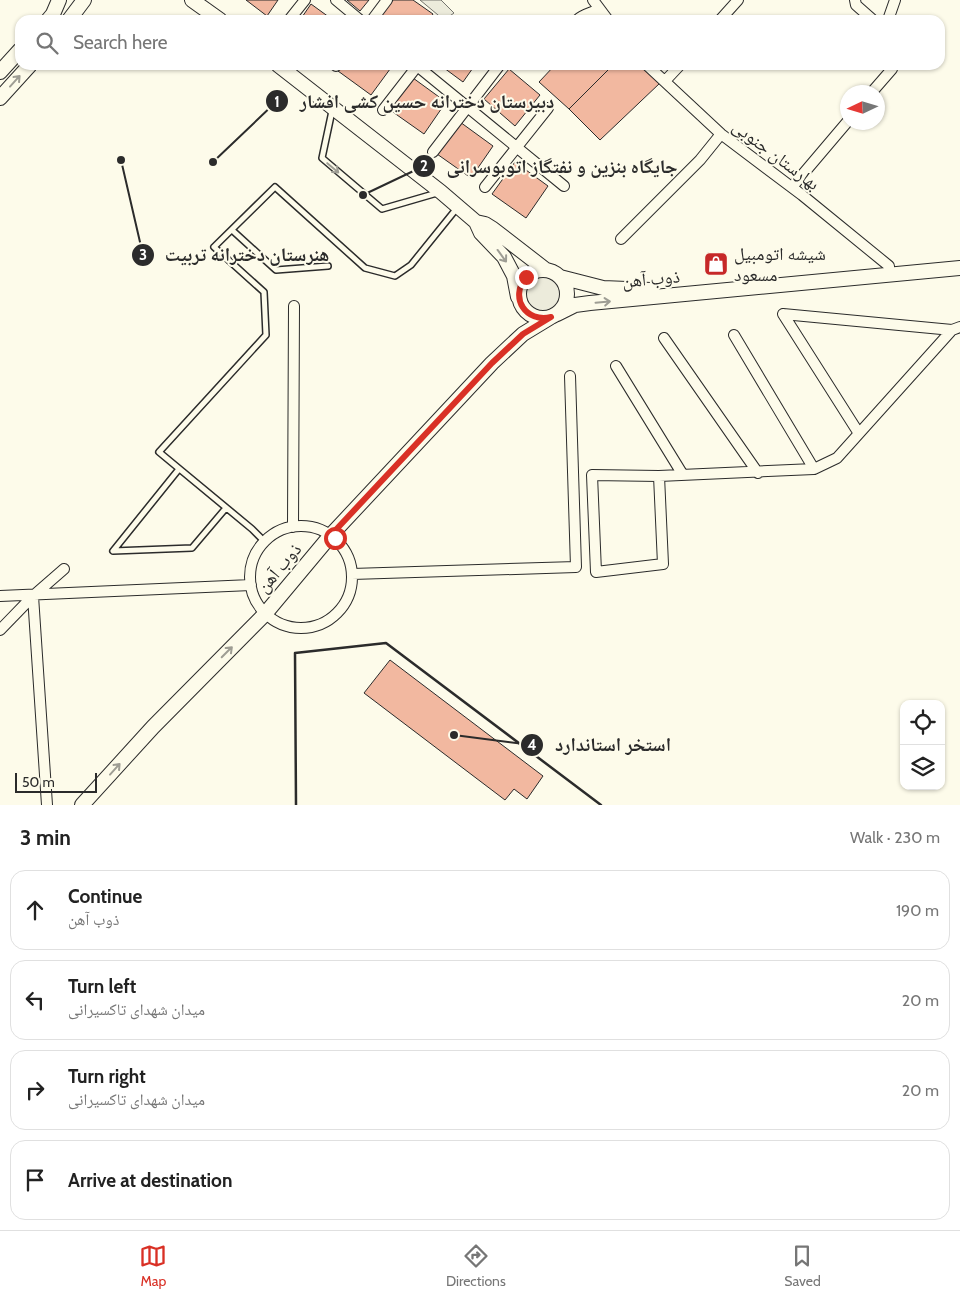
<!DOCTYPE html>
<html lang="en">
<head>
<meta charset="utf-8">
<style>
	body { margin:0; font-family:Cabin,"Noto Naskh Arabic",sans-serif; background:#f6f6f6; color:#222 }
	.controls { position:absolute; right:15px; bottom:15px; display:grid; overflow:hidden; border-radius:10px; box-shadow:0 1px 4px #0004 }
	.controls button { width:45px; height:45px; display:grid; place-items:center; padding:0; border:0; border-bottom:1px solid #e0e0e0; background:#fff; color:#222; font:25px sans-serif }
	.compass { position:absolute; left:840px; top:85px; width:45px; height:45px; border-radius:50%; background:#fff; box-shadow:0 1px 4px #0004; rotate:266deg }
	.scale { position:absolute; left:15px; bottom:12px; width:82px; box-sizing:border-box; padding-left:5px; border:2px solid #2b2b2b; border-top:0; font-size:14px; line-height:18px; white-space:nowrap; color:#2b2b2b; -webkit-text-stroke:4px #fdfbea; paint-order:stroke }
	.stop { position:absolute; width:15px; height:15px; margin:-11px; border:4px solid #d93025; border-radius:50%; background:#fff }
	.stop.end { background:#d93025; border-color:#fff; box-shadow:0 1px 5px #0008 }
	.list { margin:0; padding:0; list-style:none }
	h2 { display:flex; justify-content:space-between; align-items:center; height:65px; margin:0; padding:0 20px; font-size:21px }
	h2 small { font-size:16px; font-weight:400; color:#767676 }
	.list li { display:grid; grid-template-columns:32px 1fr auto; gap:15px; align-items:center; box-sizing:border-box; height:80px; margin:0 10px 10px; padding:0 10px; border:1px solid #e0e0e0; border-radius:15px }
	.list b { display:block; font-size:19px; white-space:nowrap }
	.list p { margin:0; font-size:16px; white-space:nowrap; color:#767676 }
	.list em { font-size:16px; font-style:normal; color:#767676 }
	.icon { flex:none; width:28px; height:28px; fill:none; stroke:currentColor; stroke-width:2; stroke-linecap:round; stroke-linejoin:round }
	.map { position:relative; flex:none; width:960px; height:805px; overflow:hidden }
	.search { position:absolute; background:#fff; box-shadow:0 1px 4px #0004; left:15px; right:15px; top:15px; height:55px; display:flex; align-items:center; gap:12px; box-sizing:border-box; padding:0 18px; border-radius:15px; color:#767676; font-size:19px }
	.sheet { height:425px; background:#fff }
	nav { display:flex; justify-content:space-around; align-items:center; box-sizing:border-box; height:70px; border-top:1px solid #e0e0e0; background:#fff; font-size:14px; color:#767676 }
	nav a { display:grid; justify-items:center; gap:2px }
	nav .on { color:#d93025 }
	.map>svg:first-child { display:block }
</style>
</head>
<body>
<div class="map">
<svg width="960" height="805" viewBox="0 0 960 805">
	<rect width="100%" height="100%" fill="#fdfbea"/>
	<path fill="#ecebdb" stroke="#74746e" d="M420,0H441L454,13L444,20Z
		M521 295a21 21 0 1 1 42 0a21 21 0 1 1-42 0Z"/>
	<path fill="#f2b8a0" stroke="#2b2b2b" d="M246,0H278L267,16Z
		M347,0H369L360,11Z
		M393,0H413L433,14L429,20H378Z
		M311,4L333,20H300Z
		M342,65H393L371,95L338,71Z
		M440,65H475L463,82Z
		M555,65H613L569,109L539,82Z
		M613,65H643L660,83L600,140L569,109Z
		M509,69L540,95L515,126L484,99Z
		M413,78L446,102L424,134L390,110Z
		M460,122L493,146L471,178L437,154Z
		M515,162L548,186L526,218L492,194Z
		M390,660L543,776L527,799L514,789L505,800L364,693Z"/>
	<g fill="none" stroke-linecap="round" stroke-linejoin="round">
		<defs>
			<path id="lane" d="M332,111L322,158L382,209L437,193
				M232,230L276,270L328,266
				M179,469L113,551L192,548L226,508
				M265,542L252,529L159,452L266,335L264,292L214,247L275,187L365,268L395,276L411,265L457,208"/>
			<path id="street" d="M336,0L360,20
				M593,0L608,20
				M855,0L856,5L873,20
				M289,20L305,0
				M372,20L387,0
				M577,20C583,14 592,13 599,9
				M720,20L738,0
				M888,20L895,0
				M416,65L564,186
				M647,65L721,134L802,195L889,266V275
				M336,66L337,65
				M665,81L680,65
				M872,92L892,69
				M383,110L418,65
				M433,152L499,66
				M485,187L548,108
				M792,187L848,121
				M621,239L700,160L721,134
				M783,314L952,330
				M783,314L858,432
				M734,335L814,469
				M664,338L758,473
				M616,366L683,475
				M659,476L663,564L596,572L592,475L659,476L814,469L837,458L952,330L960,327
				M250 577a51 51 0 1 1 102 0a51 51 0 1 1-102 0Z
				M293,527L294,306
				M352,574L576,567L570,376
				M0,596L251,585
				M33,596L47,805
				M0,630L33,596L64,569"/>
			<path id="secondary" d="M192,0L220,20
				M48,20L53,14L59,0
				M69,20L84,0
				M278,65L441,192L476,222L481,233L504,257L514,276L518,297
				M0,72L20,50
				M0,98L30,65
				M476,222L485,224L493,229L546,270
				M519 294a24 24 0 1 1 48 0a24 24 0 1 1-48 0Z
				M560,277L603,288L651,290
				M557,314L575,305L590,303L960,268
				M82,805L153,727L265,614L331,535L492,363L523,334L551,317"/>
		</defs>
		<use href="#lane" stroke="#2b2b2b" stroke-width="8"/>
		<use href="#street" stroke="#2b2b2b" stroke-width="12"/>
		<use href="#secondary" stroke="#2b2b2b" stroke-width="16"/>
		<use href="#lane" stroke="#fdfbea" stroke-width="5"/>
		<use href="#street" stroke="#fdfbea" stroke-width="10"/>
		<use href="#secondary" stroke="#fdfbea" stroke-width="14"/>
		<path stroke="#2b2b2b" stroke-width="2.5" d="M296,805L295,653L386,643L601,805"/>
	</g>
	<defs><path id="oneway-shaft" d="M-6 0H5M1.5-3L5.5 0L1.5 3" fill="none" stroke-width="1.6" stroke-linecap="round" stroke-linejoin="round" transform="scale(1.25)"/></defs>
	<g stroke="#9e9d94">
		<use href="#oneway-shaft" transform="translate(15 81) rotate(-48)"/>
		<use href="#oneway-shaft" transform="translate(333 168) rotate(40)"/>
		<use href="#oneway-shaft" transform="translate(502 256) rotate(54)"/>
		<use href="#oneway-shaft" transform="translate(603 302) rotate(-5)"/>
		<use href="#oneway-shaft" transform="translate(227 652) rotate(-45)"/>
		<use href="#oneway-shaft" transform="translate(115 769) rotate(-48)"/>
	</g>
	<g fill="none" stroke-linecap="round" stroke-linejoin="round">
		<path stroke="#d93025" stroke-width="6" d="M335,538L331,535L492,363L523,334L551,317C526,323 509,298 526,277"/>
	</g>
	<defs>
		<symbol id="shop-square" viewBox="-11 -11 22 22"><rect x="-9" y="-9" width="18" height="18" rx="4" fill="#c62828" stroke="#fdfbea"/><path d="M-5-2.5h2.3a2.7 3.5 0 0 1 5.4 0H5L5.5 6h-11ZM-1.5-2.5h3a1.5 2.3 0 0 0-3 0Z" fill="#fff"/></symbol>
	</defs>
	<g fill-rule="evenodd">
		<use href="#shop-square" x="702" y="250" width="28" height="28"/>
	</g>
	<g text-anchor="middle" stroke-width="4" stroke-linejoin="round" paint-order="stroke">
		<g font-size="18" fill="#2b2b2b" stroke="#fdfbea">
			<text transform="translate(776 155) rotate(37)" y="6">بهارستان جنوبی</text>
			<text transform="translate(651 279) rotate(-5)" y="6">ذوب آهن</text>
			<text transform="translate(279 568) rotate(-50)" y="6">ذوب آهن</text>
		</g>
		<g font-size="18" fill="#2b2b2b" stroke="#fdfbea" text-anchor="start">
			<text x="734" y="260">شیشه اتومبیل<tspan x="734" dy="21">مسعود</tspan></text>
		</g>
	</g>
	<path fill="none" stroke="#2b2b2b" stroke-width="2" d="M213 162L277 101M363 195L424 166M121 160L143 255M454 735L532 745"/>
	<g fill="#2b2b2b" stroke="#fdfbea" stroke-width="2">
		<circle cx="213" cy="162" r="5"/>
		<circle cx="363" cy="195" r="5"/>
		<circle cx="121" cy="160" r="5"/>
		<circle cx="454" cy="735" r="5"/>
		<circle cx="277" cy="101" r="12"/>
		<circle cx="424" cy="166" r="12"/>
		<circle cx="143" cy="255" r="12"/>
		<circle cx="532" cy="745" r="12"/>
	</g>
	<g font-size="15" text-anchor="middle" font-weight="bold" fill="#fff">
		<text x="277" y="107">1</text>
		<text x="424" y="171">2</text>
		<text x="143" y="260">3</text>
		<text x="532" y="750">4</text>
	</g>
	<g font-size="19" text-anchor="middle" font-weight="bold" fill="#2b2b2b" stroke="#fdfbea" stroke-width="4" stroke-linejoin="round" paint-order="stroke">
		<text x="427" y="108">دبیرستان دخترانه حسین کشی افشار</text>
		<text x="562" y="173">جایگاه بنزین و نفتگاز اتوبوسرانی</text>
		<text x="247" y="261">هنرستان دخترانه تربیت</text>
		<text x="613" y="751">استخر استاندارد</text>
	</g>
</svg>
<div class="controls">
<button><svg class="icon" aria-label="locate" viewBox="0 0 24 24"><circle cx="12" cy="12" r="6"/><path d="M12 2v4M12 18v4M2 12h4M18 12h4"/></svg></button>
<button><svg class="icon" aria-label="layers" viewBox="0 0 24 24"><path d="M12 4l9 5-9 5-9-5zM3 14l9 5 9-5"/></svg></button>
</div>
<svg class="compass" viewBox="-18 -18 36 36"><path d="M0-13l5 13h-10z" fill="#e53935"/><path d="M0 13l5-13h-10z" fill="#767676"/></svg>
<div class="scale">50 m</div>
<div class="stop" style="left:335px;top:538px"></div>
<div class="stop end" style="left:526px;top:277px"></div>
<div class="search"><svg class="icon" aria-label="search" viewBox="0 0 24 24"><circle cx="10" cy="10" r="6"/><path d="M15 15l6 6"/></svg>Search here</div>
</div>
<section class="sheet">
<h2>3 min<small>Walk · 230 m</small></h2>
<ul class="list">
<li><svg class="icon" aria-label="ahead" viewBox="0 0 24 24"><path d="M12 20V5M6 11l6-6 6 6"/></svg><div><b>Continue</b><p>ذوب آهن</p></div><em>190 m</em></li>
<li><svg class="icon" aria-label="left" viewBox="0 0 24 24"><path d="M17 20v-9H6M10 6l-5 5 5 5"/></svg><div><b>Turn left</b><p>میدان شهدای تاکسیرانی</p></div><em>20 m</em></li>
<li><svg class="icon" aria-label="right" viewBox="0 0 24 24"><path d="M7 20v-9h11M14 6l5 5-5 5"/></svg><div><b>Turn right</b><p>میدان شهدای تاکسیرانی</p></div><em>20 m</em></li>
<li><svg class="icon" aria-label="arrive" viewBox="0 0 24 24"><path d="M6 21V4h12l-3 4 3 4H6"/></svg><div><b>Arrive at destination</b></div></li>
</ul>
</section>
<nav>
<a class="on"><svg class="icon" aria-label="map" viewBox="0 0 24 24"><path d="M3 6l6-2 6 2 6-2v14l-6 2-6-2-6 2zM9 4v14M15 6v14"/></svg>Map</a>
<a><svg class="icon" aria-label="directions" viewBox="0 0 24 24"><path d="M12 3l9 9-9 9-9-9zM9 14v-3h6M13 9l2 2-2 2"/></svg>Directions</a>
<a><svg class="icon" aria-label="saved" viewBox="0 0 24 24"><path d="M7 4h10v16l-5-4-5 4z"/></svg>Saved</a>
</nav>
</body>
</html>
